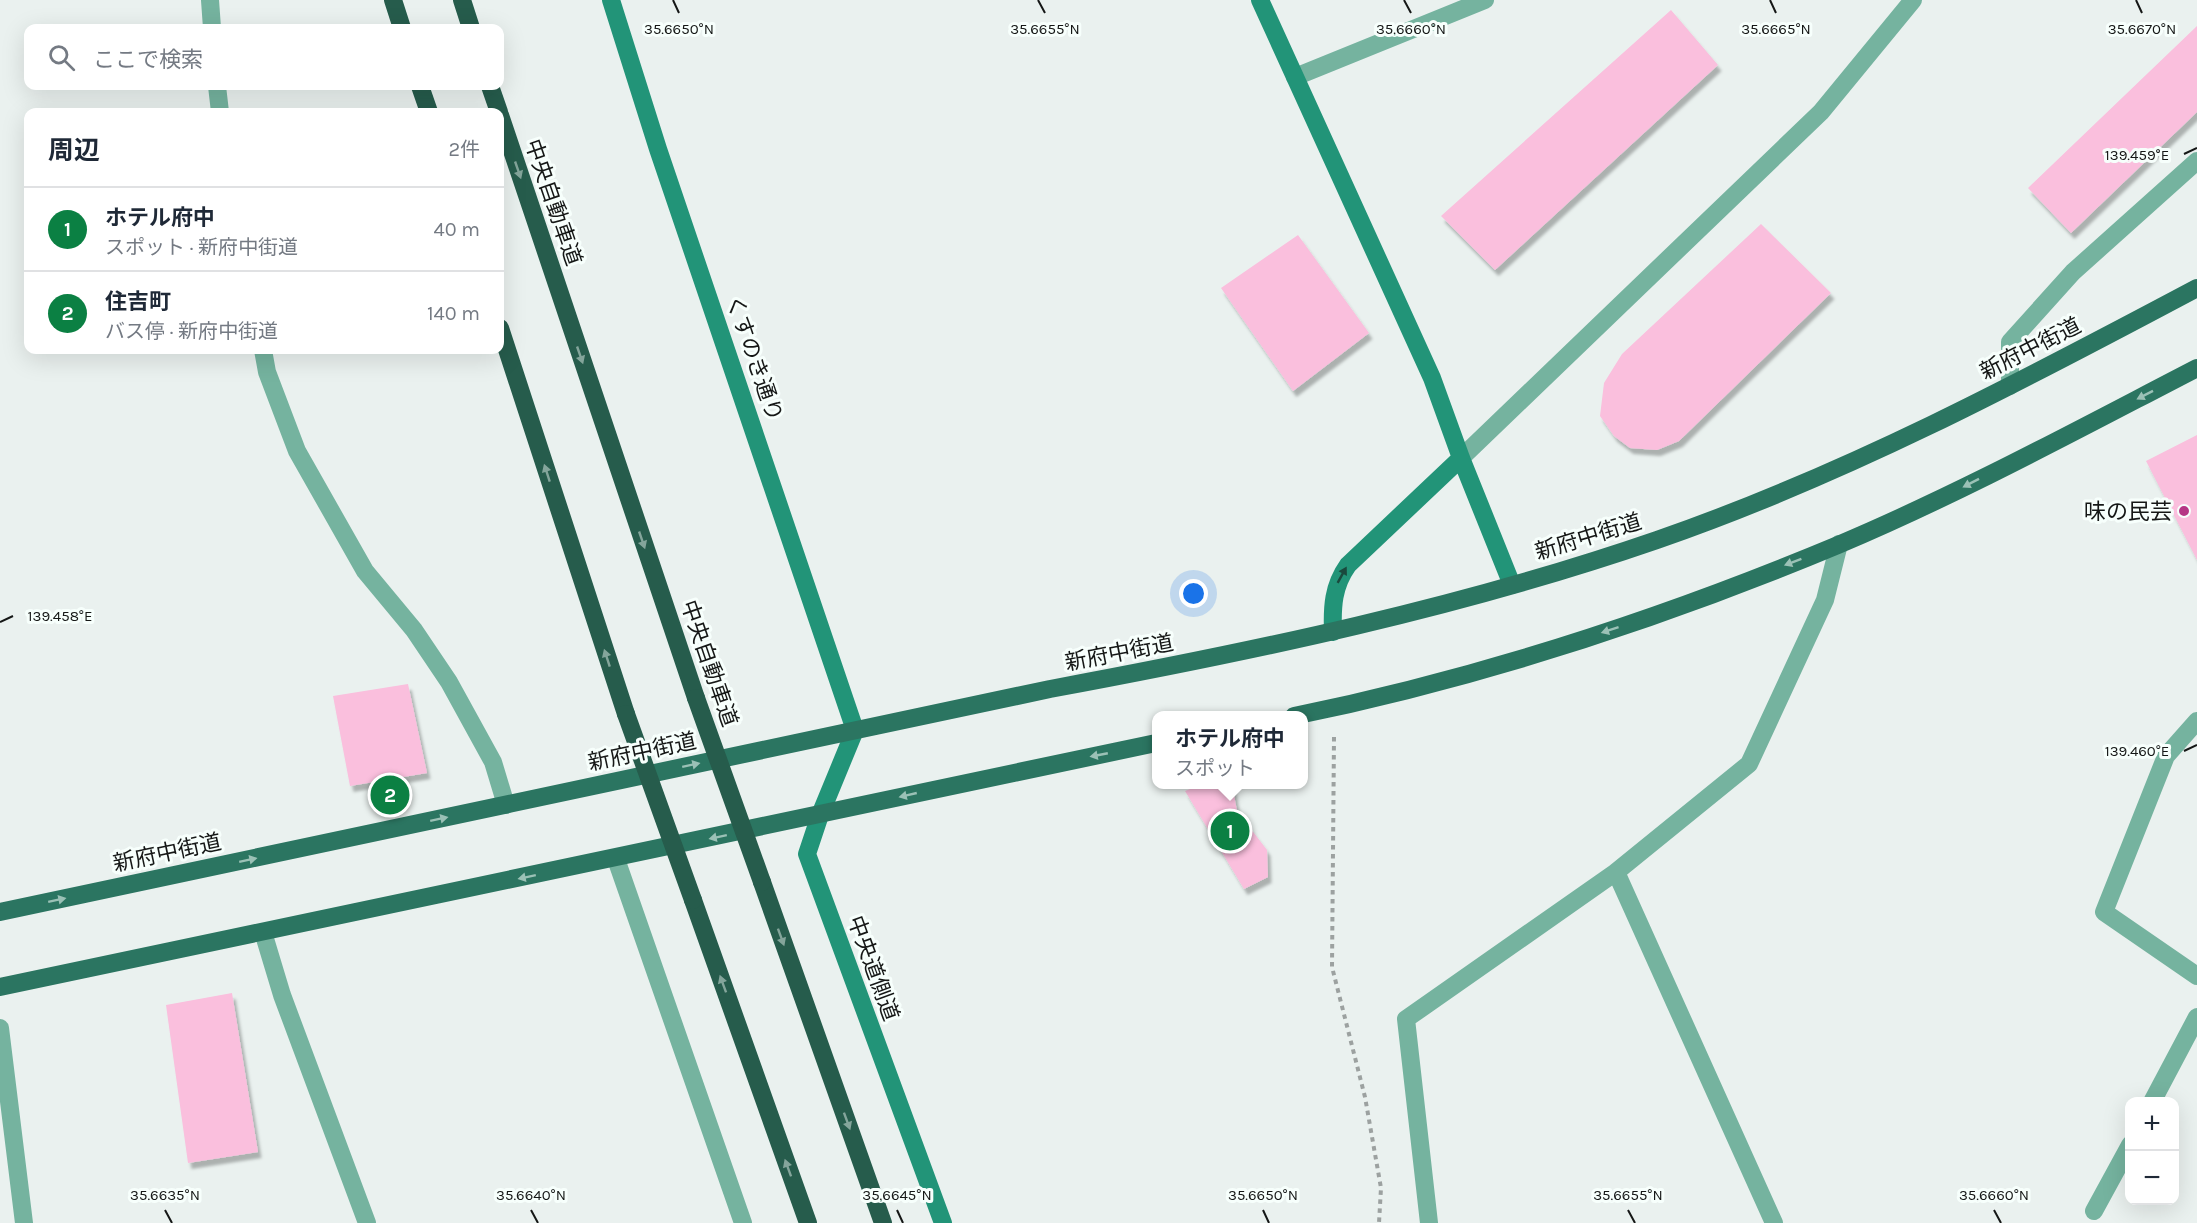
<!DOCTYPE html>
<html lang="ja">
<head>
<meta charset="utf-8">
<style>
	body { margin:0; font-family:Karla,"Noto Sans JP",sans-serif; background:#f2f2f3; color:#1f2937 }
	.controls { position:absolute; right:18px; bottom:18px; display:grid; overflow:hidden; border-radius:12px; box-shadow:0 6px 24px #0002 }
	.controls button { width:54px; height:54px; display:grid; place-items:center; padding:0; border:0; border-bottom:2px solid #e0e1e3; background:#fff; color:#1f2937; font:30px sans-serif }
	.you { position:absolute; left:1194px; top:594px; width:21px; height:21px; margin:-15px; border:4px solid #fff; border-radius:50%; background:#1a73e8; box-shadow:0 0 0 9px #1a73e833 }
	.badge { display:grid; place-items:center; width:39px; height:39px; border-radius:50%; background:#0b8043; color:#fff; font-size:20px; font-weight:700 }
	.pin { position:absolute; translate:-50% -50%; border:3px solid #fff; box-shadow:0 2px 6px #0006 }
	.popup { position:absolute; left:1152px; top:711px; width:156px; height:78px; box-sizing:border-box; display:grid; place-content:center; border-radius:12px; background:#fff; filter:drop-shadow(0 2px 4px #0005); font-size:20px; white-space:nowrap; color:#747a83 }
	.popup b { font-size:22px; color:#1f2937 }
	.popup::after { content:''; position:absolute; left:50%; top:100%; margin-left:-12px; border:12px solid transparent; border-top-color:#fff }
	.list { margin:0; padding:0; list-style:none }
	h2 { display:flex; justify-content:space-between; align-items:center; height:78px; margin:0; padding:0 24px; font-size:26px }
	h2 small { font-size:20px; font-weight:400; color:#747a83 }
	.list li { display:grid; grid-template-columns:39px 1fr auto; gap:18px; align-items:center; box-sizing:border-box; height:84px; padding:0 24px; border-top:2px solid #e0e1e3 }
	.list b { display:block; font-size:22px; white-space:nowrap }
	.list p { margin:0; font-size:20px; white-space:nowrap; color:#747a83 }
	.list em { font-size:20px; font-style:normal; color:#747a83 }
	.icon { flex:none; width:33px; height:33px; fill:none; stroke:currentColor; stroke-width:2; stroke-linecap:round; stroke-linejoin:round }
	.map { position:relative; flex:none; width:2197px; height:1223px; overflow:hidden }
	.search { position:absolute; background:#fff; box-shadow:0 6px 24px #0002; left:24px; top:24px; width:480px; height:66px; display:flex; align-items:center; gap:15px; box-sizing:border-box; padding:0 21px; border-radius:12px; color:#747a83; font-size:22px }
	.panel { position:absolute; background:#fff; box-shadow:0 6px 24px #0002; left:24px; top:108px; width:480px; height:246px; border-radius:12px }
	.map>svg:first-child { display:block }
</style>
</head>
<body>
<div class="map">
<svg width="2197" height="1223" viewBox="0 0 2197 1223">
	<defs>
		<filter id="shadow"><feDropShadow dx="3.5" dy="6" stdDeviation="1.5" flood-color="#0004"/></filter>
	</defs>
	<rect width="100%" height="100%" fill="#eaf1ef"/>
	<path fill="#fabfdd" filter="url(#shadow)" d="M1671,10L1718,65L1495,270L1441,216Z
		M2197,26V112L2071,233L2028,188Z
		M1761,224L1831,293L1679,441L1657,450L1630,448L1614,436L1600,416L1604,383L1622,354Z
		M1298,235L1369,333L1293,391L1221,288Z
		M2197,435V560L2146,461Z
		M408,684L427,773L350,786L333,696Z
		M1203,784H1232L1237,811L1267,850L1268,877L1244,889L1185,791Z
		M232,993L258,1152L188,1163L166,1005Z"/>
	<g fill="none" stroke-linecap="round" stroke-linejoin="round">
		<path stroke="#9ca1a0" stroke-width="4" stroke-dasharray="4.5 4.5" stroke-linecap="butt" d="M1334,737L1332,967L1365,1097L1381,1188L1379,1223"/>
		<path stroke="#75b39f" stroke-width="18" d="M2010,386V342L2073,272L2197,161
			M2197,721L2166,756L2104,912L2197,976
			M263,932L282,995L367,1223"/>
		<path stroke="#75b39f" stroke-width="18" d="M210,0L212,28
			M1295,77L1485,0
			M217,86L220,112
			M263,350L267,372L297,451L365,571L414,630L449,682L493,762L506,805
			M1461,458L1821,112L1913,0
			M616,859L743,1223
			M0,1028L24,1223
			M2152,1102L2197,1017
			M2094,1211L2130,1145
			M1429,1223L1406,1019L1616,872
			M1774,1223L1616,872L1749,764L1825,600L1839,544"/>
		<path stroke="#229478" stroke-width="18" d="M611,0L658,149L855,730L820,815L807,854L943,1223
			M1260,0L1432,378L1461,458L1512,585
			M1333,632C1332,607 1333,586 1348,565L1461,458"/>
		<path stroke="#2b7561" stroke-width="18" d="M1294,716C1480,678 1663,618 1838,545C1961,493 2079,429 2197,368
			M0,912L1050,689C1255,651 1460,608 1657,540C1845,475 2022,381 2197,288
			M0,987L1156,743"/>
		<path stroke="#265c4c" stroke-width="18" d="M393,0L402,28
			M462,0L471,28
			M420,86L429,112
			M490,86L499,112
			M500,115L696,698
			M500,328L626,714
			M762,882L883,1223
			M693,900L808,1223"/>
		<path stroke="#265c4c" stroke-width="18" d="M696,698L762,882
			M626,714L693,900"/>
	</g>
	<defs><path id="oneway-solid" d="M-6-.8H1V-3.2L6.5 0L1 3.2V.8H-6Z" transform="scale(1.5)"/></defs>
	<g fill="#84a59b">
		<use href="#oneway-solid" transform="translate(518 170) rotate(71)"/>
		<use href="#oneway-solid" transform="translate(580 355) rotate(71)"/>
		<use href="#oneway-solid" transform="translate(547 473) rotate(-108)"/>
		<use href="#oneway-solid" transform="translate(642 540) rotate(71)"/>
		<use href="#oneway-solid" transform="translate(607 658) rotate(-108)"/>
		<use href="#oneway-solid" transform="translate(781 937) rotate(70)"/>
		<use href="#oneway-solid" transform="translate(723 984) rotate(-110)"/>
		<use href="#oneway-solid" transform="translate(847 1121) rotate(70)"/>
		<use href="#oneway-solid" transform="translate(788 1168) rotate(-110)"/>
	</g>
	<g fill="#9bc1b6">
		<use href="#oneway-solid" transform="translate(2145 395) rotate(153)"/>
		<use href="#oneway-solid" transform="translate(1971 483) rotate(153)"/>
		<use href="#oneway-solid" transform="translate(1793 562) rotate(159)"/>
		<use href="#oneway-solid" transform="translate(1610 630) rotate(162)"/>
		<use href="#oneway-solid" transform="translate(1099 755) rotate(169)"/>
		<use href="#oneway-solid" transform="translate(691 765) rotate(-12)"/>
		<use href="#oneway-solid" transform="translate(908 795) rotate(167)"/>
		<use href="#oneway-solid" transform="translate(439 819) rotate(-12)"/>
		<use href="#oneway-solid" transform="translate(718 837) rotate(168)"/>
		<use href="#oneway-solid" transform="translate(248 860) rotate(-12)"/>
		<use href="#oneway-solid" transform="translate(527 877) rotate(168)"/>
		<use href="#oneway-solid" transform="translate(57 900) rotate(-12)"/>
	</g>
	<use fill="#1a493d" href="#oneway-solid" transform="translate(1342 575) rotate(-61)"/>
	<path fill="none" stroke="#151716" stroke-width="2" d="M673,0L679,13M1038,0L1045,13M1404,0L1411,13M1770,0L1776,13M2136,0L2142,13M2184,154L2197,148M0,622L13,616M2184,751L2197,745M165,1210L172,1223M531,1210L538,1223M897,1210L903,1223M1263,1210L1269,1223M1628,1210L1635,1223M1994,1210L2001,1223"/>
	<circle fill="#b53685" stroke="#f7fffc" stroke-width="2" cx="2184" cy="511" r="6"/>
	<g text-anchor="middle" stroke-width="6" stroke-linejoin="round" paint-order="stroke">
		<g font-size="22" fill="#151716" stroke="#f7fffc">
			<text transform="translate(554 202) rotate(71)" y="8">中央自動車道</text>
			<text transform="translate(2030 348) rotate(-27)" y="8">新府中街道</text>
			<text transform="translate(755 358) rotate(71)" y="8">くすのき通り</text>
			<text transform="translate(1588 536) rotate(-17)" y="8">新府中街道</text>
			<text transform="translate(1119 652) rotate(-11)" y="8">新府中街道</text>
			<text transform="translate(710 663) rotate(71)" y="8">中央自動車道</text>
			<text transform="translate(642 751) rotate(-12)" y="8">新府中街道</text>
			<text transform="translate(167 852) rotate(-12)" y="8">新府中街道</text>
			<text transform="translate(874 968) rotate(70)" y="8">中央道側道</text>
		</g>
		<g font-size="22" fill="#151716" stroke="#f7fffc" text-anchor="end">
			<text x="2172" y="519">味の民芸</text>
		</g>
	</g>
	<g font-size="15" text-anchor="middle" fill="#151716" stroke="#f7fffc" stroke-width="6" stroke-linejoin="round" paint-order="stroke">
		<text x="679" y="34">35.6650°N</text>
		<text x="1045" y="34">35.6655°N</text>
		<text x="1411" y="34">35.6660°N</text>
		<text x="1776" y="34">35.6665°N</text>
		<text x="2142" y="34">35.6670°N</text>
		<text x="2137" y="160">139.459°E</text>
		<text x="60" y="621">139.458°E</text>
		<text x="2137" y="756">139.460°E</text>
		<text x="165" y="1200">35.6635°N</text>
		<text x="531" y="1200">35.6640°N</text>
		<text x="897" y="1200">35.6645°N</text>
		<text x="1263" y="1200">35.6650°N</text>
		<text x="1628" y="1200">35.6655°N</text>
		<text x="1994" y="1200">35.6660°N</text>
	</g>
</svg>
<div class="controls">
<button>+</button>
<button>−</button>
</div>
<div class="you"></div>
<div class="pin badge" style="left:1230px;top:831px">1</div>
<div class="popup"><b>ホテル府中</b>スポット</div>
<div class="pin badge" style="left:390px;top:795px">2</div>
<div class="search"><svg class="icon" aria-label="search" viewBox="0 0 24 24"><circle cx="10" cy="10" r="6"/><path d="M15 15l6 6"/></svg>ここで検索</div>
<section class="panel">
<h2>周辺<small>2件</small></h2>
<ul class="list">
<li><span class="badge">1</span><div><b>ホテル府中</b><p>スポット · 新府中街道</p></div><em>40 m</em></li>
<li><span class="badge">2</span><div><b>住吉町</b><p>バス停 · 新府中街道</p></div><em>140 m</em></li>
</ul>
</section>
</div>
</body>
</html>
